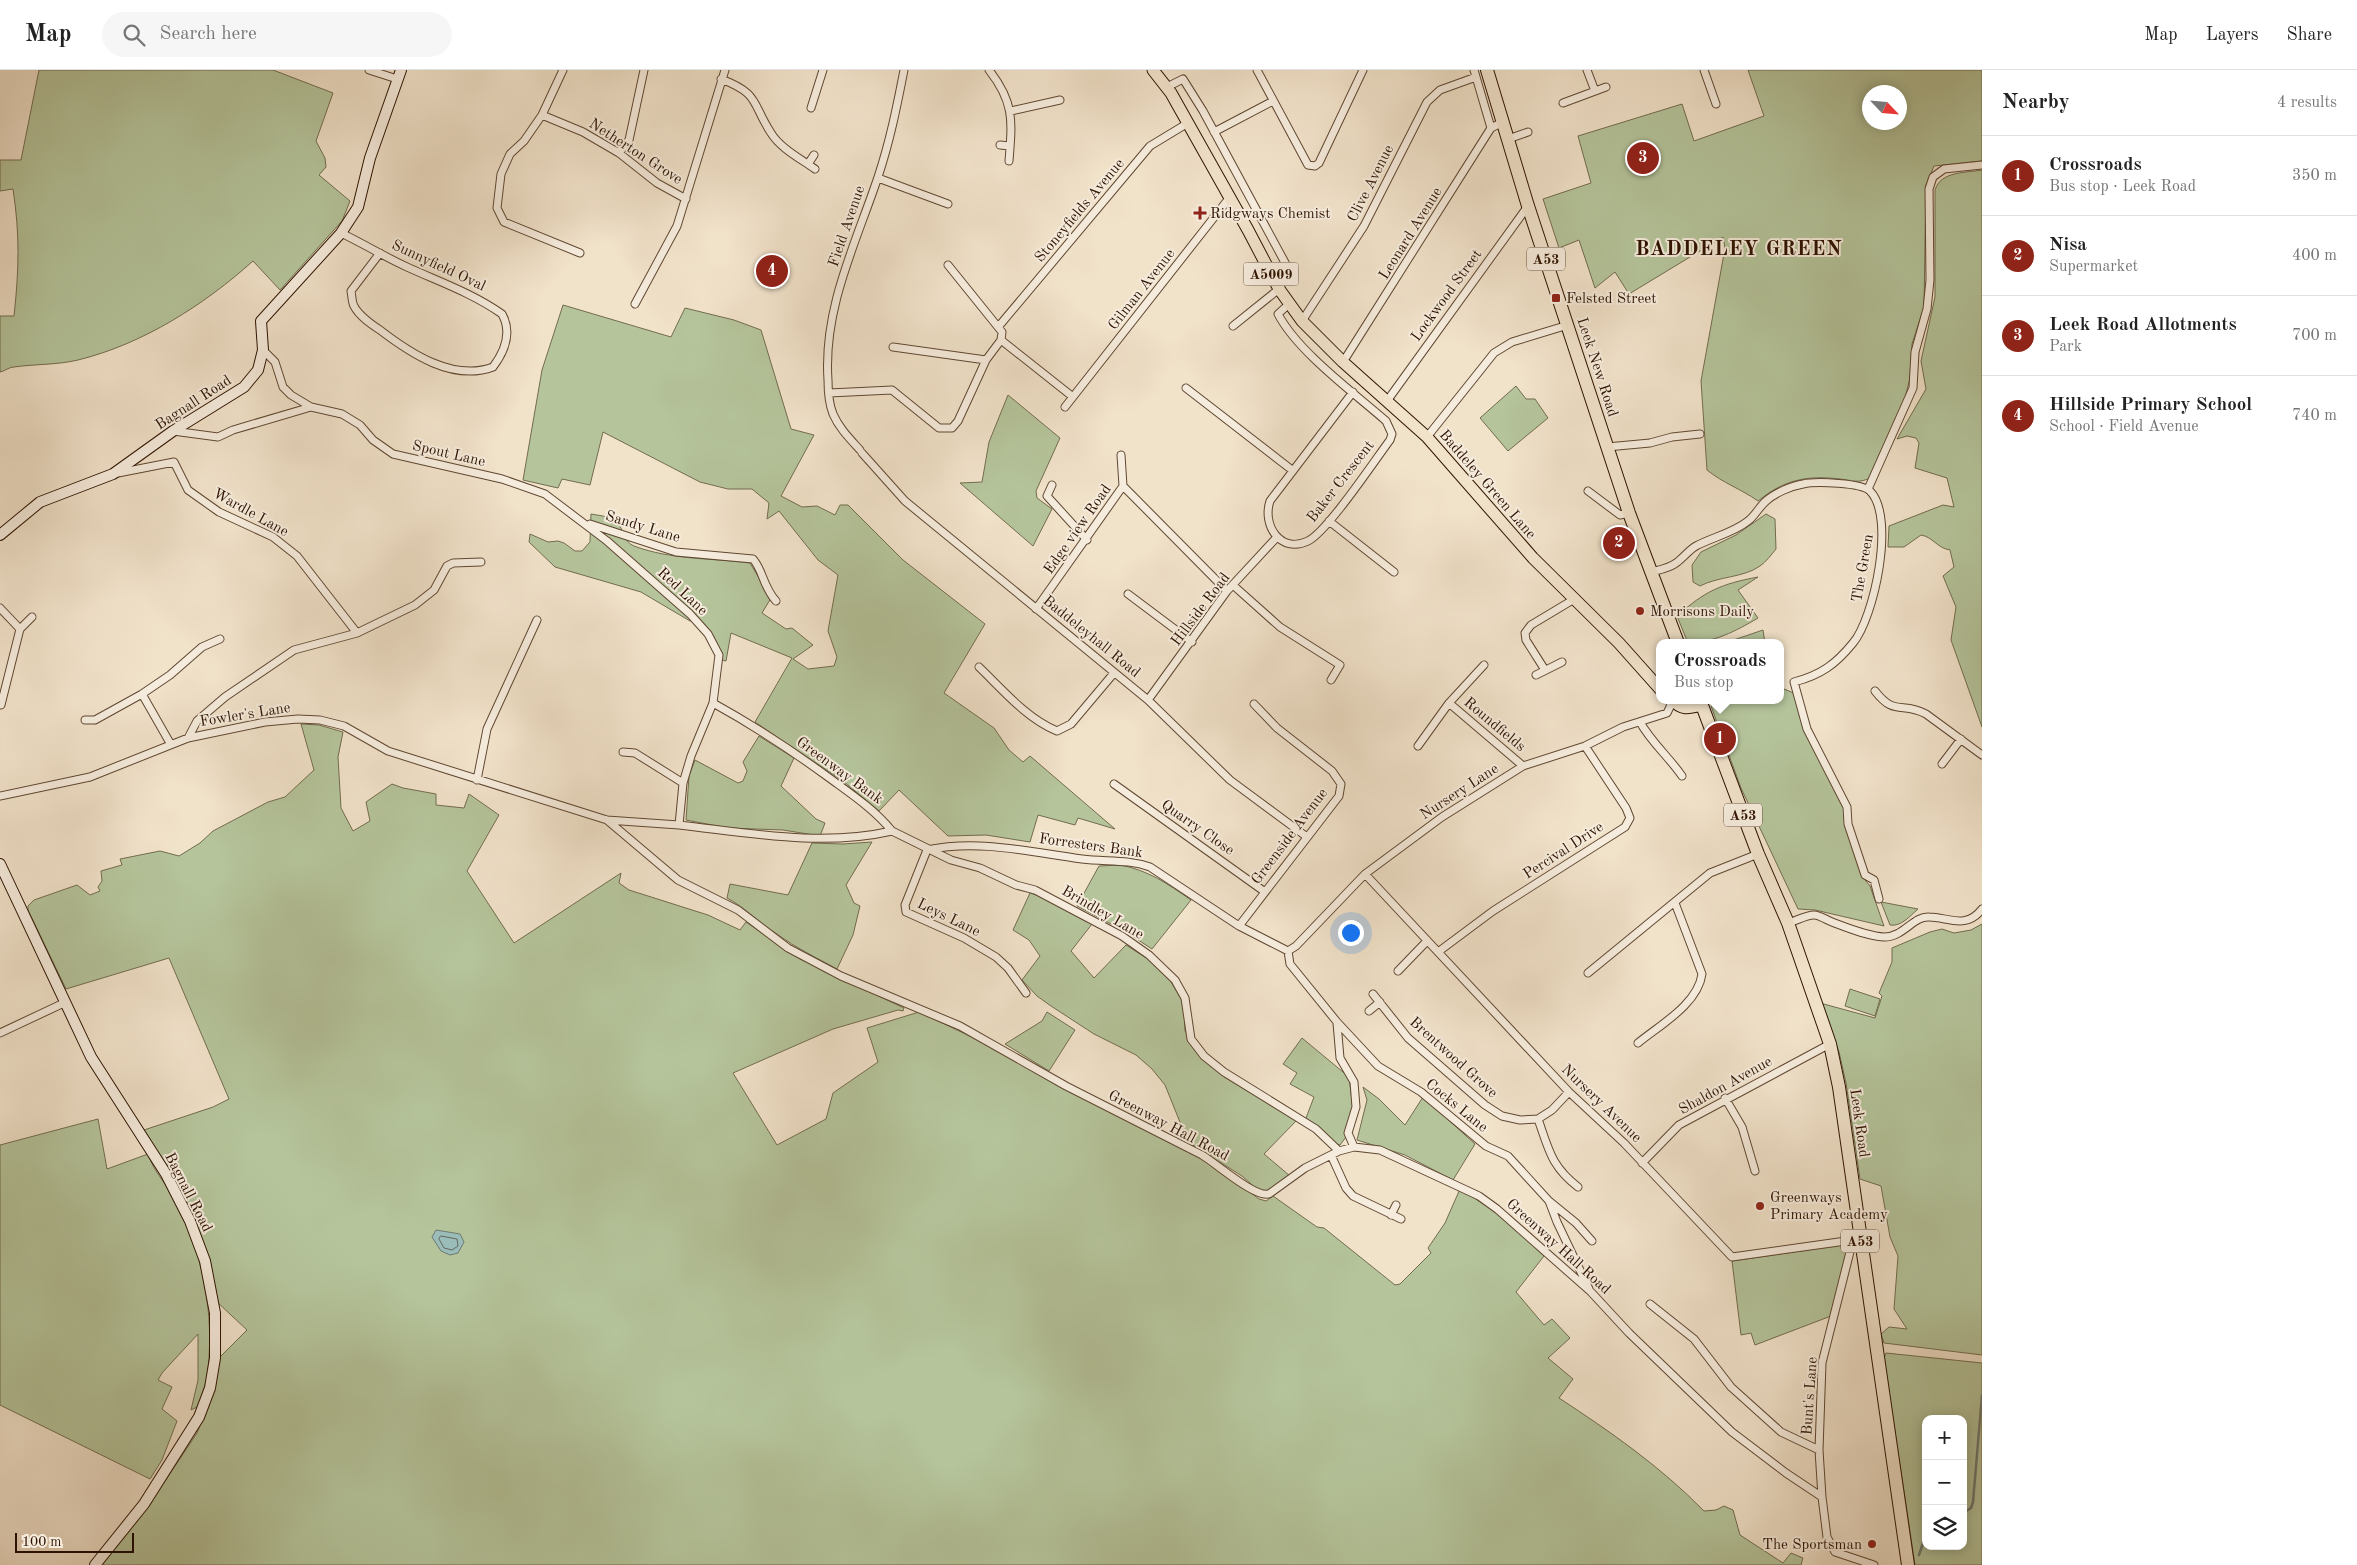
<!DOCTYPE html>
<html lang="en">
<head>
<meta charset="utf-8">
<style>
	body { margin:0; font-family:"Old Standard TT",serif; background:#f6f6f6; color:#222 }
	.controls { position:absolute; right:15px; bottom:15px; display:grid; overflow:hidden; border-radius:10px; box-shadow:0 2px 12px #0003 }
	.controls button { width:45px; height:45px; display:grid; place-items:center; padding:0; border:0; border-bottom:1px solid #e0e0e0; background:#fff; color:#222; font:25px sans-serif }
	.compass { position:absolute; left:1862px; top:15px; width:45px; height:45px; border-radius:50%; background:#fff; box-shadow:0 2px 12px #0003; rotate:116deg }
	.scale { position:absolute; left:15px; bottom:12px; width:119px; box-sizing:border-box; padding-left:5px; border:2px solid #2e1300; border-top:0; font-size:14px; line-height:18px; white-space:nowrap; color:#2e1300; -webkit-text-stroke:4px #f6ecdd; paint-order:stroke }
	.you { position:absolute; left:1350px; top:862px; width:18px; height:18px; margin:-12px; border:4px solid #fff; border-radius:50%; background:#1a73e8; box-shadow:0 0 0 8px #1a73e833 }
	.badge { display:grid; place-items:center; width:32px; height:32px; border-radius:50%; background:#8f2418; color:#fff; font-size:16px; font-weight:700 }
	.pin { position:absolute; translate:-50% -50%; border:2px solid #fff; box-shadow:0 1px 5px #0006 }
	.popup { position:absolute; left:1656px; top:569px; width:128px; height:65px; box-sizing:border-box; display:grid; place-content:center; border-radius:10px; background:#fff; filter:drop-shadow(0 1px 4px #0005); font-size:16px; white-space:nowrap; color:#767676 }
	.popup b { font-size:19px; color:#222 }
	.popup::after { content:''; position:absolute; left:50%; top:100%; margin-left:-10px; border:10px solid transparent; border-top-color:#fff }
	.list { margin:0; padding:0; list-style:none }
	h2 { display:flex; justify-content:space-between; align-items:center; height:65px; margin:0; padding:0 20px; font-size:21px }
	h2 small { font-size:16px; font-weight:400; color:#767676 }
	.list li { display:grid; grid-template-columns:32px 1fr auto; gap:15px; align-items:center; box-sizing:border-box; height:80px; padding:0 20px; border-top:1px solid #e0e0e0 }
	.list b { display:block; font-size:19px; white-space:nowrap }
	.list p { margin:0; font-size:16px; white-space:nowrap; color:#767676 }
	.list em { font-size:16px; font-style:normal; color:#767676 }
	.icon { flex:none; width:28px; height:28px; fill:none; stroke:currentColor; stroke-width:2; stroke-linecap:round; stroke-linejoin:round }
	.map { position:relative; flex:none; width:1982px; height:1495px; overflow:hidden }
	header { display:flex; align-items:center; gap:30px; box-sizing:border-box; height:70px; padding:0 25px; background:#fff; border-bottom:1px solid #e0e0e0 }
	header strong { font-size:24px }
	nav { display:flex; gap:28px; margin-inline-start:auto; font-size:18px }
	.search { width:350px; height:45px; background:#f6f6f6; display:flex; align-items:center; gap:12px; box-sizing:border-box; padding:0 18px; border-radius:28px; color:#767676; font-size:19px }
	main { display:flex }
	aside { flex:1; background:#fff }
	.map>svg:first-child { display:block }
</style>
</head>
<body>
<header>
<strong>Map</strong>
<div class="search"><svg class="icon" aria-label="search" viewBox="0 0 24 24"><circle cx="10" cy="10" r="6"/><path d="M15 15l6 6"/></svg>Search here</div>
<nav><a>Map</a><a>Layers</a><a>Share</a></nav>
</header>
<main>
<div class="map">
<svg width="1982" height="1495" viewBox="0 0 1982 1495">
	<rect width="100%" height="100%" fill="#f1e2ca"/>
	<filter id="stains"><feTurbulence type="fractalNoise" baseFrequency=".004" numOctaves="4"/><feColorMatrix values="0 0 0 0 .2 0 0 0 0 .09 0 0 0 0 .02 0 0 0 .5 -.17"/></filter>
	<radialGradient id="worn" r=".72"><stop offset=".6" stop-color="#630" stop-opacity="0"/><stop offset="1" stop-color="#630" stop-opacity=".3"/></radialGradient>
	<path fill="#b5c49b" stroke="#726c4e" fill-rule="evenodd" d="M39,0H273L333,23L316,71L325,88L326,97L319,105L350,131L342,151L280,220L253,191C204,235 143,274 78,290C57,295 35,294 14,297C9,297 5,301 0,302V246H14C19,200 20,165 13,119L0,121V90H21Z
		M1748,0H1982V91L1934,96L1926,115L1924,237L1912,274L1910,308L1904,332L1870,408C1858,414 1852,410 1840,409C1806,405 1784,410 1758,431C1741,419 1723,413 1707,400L1701,311L1725,178L1723,167L1629,224L1615,202L1595,218L1579,170L1559,178L1543,129L1591,113L1578,66L1682,34L1694,71L1764,46ZM1870,22H1900V52H1870Z
		M1982,100V657L1951,570L1956,537L1943,506L1954,497L1950,480C1937,478 1933,467 1921,465L1904,477H1888L1889,456L1943,435L1954,437L1947,408L1915,398L1919,373L1916,368L1907,366L1897,369L1926,319L1921,291L1935,227V120C1941,101 1965,103 1982,100Z
		M563,235L671,267L685,238L734,250L761,260L791,359L814,365L781,426L802,437L817,436L835,445L840,435H848L903,490L985,554L944,623L994,658L1009,680L1023,692L1030,686L1115,759L1078,748L1075,755L1038,745L1030,772L986,765L948,766L899,720L879,741L843,711L755,652L792,588L731,563L726,591L722,590C718,572 712,560 698,548L690,551L641,522L555,497L529,472L530,464L548,472L558,471L564,473L575,481H582L590,472L591,444C601,446 613,446 619,455C625,463 624,472 634,476C671,490 712,488 750,493L771,528L762,543L786,559L792,558L813,575L793,589L808,599L834,596L837,587L828,561L838,505L818,490L779,441L767,449L769,433L752,419H728L700,412L603,362L590,415L562,409L558,418L523,410L542,300Z
		M1516,316L1526,329H1535L1548,348L1508,381L1480,348Z
		M1008,325L1060,368L1036,421L1037,428L1052,439L1033,476L960,413L982,412L989,372Z
		M1766,444L1775,449L1776,479C1771,485 1766,492 1760,496C1743,508 1719,506 1700,516L1693,512L1692,495L1701,482L1736,465Z
		M1758,507L1738,520L1758,548C1736,561 1713,573 1688,573L1677,546C1705,521 1721,514 1758,507Z
		M1763,560L1765,573H1725Z
		M1784,619L1796,624L1844,737L1846,756L1861,805L1870,816L1884,856L1815,840L1798,839L1741,718L1711,636L1732,630H1780V620Z
		M301,654L319,655L343,662L338,687L341,738L353,761L370,751L366,732L392,714L403,718L436,724V735L464,738L469,724L499,745L467,801L514,873L621,803L619,813L629,820L708,845L740,860L746,852L800,889L904,938L903,941L898,940L833,959L733,1003L777,1075L826,1049L833,1023L878,992L867,958L919,942L974,968L1213,1094L1259,1129L1266,1131L1273,1126L1317,1157L1324,1158L1395,1215L1400,1214L1431,1183L1428,1178L1445,1153L1460,1119L1499,1144L1544,1186L1516,1222L1544,1255L1552,1249L1570,1268L1548,1288L1573,1309L1559,1328C1611,1362 1661,1397 1704,1441L1716,1440L1724,1436L1733,1440L1740,1465L1783,1493L1791,1483L1803,1488L1801,1495H101L159,1420L197,1363L211,1328L218,1289L247,1260L216,1231L180,1122L144,1060L213,1037L229,1029L169,888L66,919L28,840V836L34,830L77,815L90,825L100,821L98,817L102,811L101,801L122,795L120,789L160,781L179,786L200,773L213,761L268,732L285,727L314,700Z
		M759,666L794,688L781,716L816,749L825,753L820,766L783,760L728,758L686,750L689,706L695,690L738,713L743,711L747,701L743,692Z
		M872,772L846,815L854,833L860,836L853,865L837,899C817,888 796,878 777,864C759,853 746,838 727,828L730,814L788,825L812,773L843,774Z
		M1120,795C1148,800 1168,814 1191,830L1152,879L1126,862L1077,836L1099,796Z
		M1030,823L1051,830L1092,854L1071,881L1094,908L1126,875L1148,889L1171,912L1184,934L1185,961L1203,988L1224,1007L1297,1050L1264,1084L1290,1106L1269,1121H1259L1242,1106L1188,1072L1165,1015L1152,999L1136,985L1094,964L1051,936L1037,926L1022,910L1040,886L1029,870L1013,860Z
		M1881,832L1918,839C1910,846 1901,857 1890,855Z
		M1982,854V1285L1884,1273L1881,1264L1889,1257L1907,1259L1894,1239L1898,1186L1890,1167L1881,1116L1860,1109L1846,1013L1839,982L1820,933L1875,948L1882,926L1879,923L1892,892V878L1930,862L1942,859L1954,863L1971,860Z
		M1850,919L1880,929L1875,946L1845,936Z
		M1047,942L1075,960L1049,1001L1005,974L1042,951Z
		M1302,968L1349,1007L1353,1039L1347,1057L1346,1067L1340,1075L1336,1074L1306,1048L1314,1027L1290,1014L1297,1003L1283,994Z
		M1363,1017L1379,1029L1405,1055L1423,1027L1475,1074L1453,1110L1405,1085L1357,1070L1367,1030Z
		M98,1049L107,1099L148,1084C154,1103 170,1118 179,1136C203,1187 214,1243 208,1299C207,1312 202,1324 199,1336L191,1340L198,1310V1264L162,1303L158,1310L172,1317L162,1339L177,1351L162,1390L150,1409L0,1335V1075Z
		M1849,1174L1831,1246L1755,1275L1751,1263L1741,1265L1732,1191Z
		M1886,1283L1982,1293V1495H1915L1884,1288ZM1926,1349H1963V1476H1926Z"/>
	<path fill="#9bbdba" stroke="#6f7970" d="M436,1160L460,1164L464,1172L458,1183L450,1185L441,1181L432,1167Z"/>
	<g fill="none" stroke-linecap="round" stroke-linejoin="round">
		<path stroke="#64685d" stroke-width="1" d="M441,1166L457,1169L458,1176L452,1180L444,1178L439,1169Z"/>
		<path stroke="#6f7970" stroke-width="2.5" d="M1963,1443L1971,1438L1973,1432L1982,1325
			M1919,1485L1926,1464"/>
		<defs>
			<path id="street" d="M369,0L397,9
				M563,0L542,45L524,71L510,84L501,104L497,138L504,152L580,183
				M989,0C1015,33 1012,52 1009,91
				M1257,0L1308,95L1315,96L1319,93L1363,0
				M1474,0L1491,58
				M1587,0L1595,21
				M1704,0L1716,34
				M721,9C760,24 751,32 771,63C780,78 801,89 815,99
				M1167,17L1183,9L1203,41L1289,200L1279,219L1233,256
				M1563,33L1606,17
				M811,38L823,0
				M1011,41L1060,30
				M542,45L583,62L619,83L657,113L686,129
				M1214,62L1273,31
				M1508,69L1528,62
				M1000,75L1010,76
				M619,83L629,70L644,0
				M808,94L814,85
				M878,108L948,134
				M341,163C364,174 385,187 407,197C440,212 472,223 502,244C512,262 505,281 493,297C453,312 410,283 380,260C371,254 359,246 354,236C352,233 352,226 351,221L380,183
				M635,234L677,156L725,0
				M1289,234L1278,244C1298,282 1353,322 1386,351L1392,364L1390,370C1375,390 1327,462 1308,471C1280,484 1262,455 1270,431L1353,322
				M1302,251L1364,156L1427,32L1440,20L1476,7
				M999,256L1150,76L1188,53
				M1001,270L1073,327
				M893,277L986,290
				M1343,292L1491,58L1503,52
				M1186,318L1292,400
				M829,323L892,320L939,358H952L958,351L986,290L1001,270L1002,262L948,195
				M1387,331L1528,136
				M1065,337L1230,127
				M173,361L218,367L233,360L311,337
				M1427,367L1494,283L1512,272L1568,255
				M1607,377L1650,373L1672,367L1700,364
				M860,380C850,369 839,358 833,344C829,334 828,321 828,310C823,238 856,173 878,107C890,71 897,36 904,0
				M862,383L905,431L1148,630L1230,710L1307,767
				M1121,385L1123,416
				M118,403L174,392L188,420L219,442L273,467L297,486L357,563
				M1052,415L1047,426L1087,470
				M1868,419L1913,318L1915,282L1927,239L1930,210L1929,119L1933,107L1944,99L1982,95
				M1588,421L1620,445L1629,443
				M1329,451L1394,502
				M590,454L676,482L753,489C763,500 763,517 776,531
				M1651,502C1659,500 1670,498 1676,493C1683,488 1689,480 1696,476C1713,467 1733,463 1748,451C1755,446 1759,437 1766,431C1775,423 1791,416 1803,414C1816,411 1862,413 1870,421C1896,447 1874,548 1853,573C1836,594 1821,605 1794,612L1807,659L1847,737L1848,754L1865,805L1874,810L1879,829
				M1234,516L1280,557L1340,595L1331,610
				M1128,524L1192,572
				M0,538L20,559
				M1036,539L1123,416L1227,521
				M979,597C1003,620 1026,648 1057,661L1071,654L1114,603
				M1545,600L1526,570L1525,563L1531,555L1576,528
				M1536,605L1562,592
				M1875,621C1895,647 1902,631 1926,644L1982,685
				M142,624L170,673
				M1148,630L1227,521L1277,467
				M713,633C753,655 791,680 828,707C851,724 874,739 892,761
				M1449,633L1523,696
				M1,635L20,559L32,547
				M85,650H95L142,624L170,605L202,577L220,569
				M1640,652C1651,672 1669,687 1682,706
				M188,668L197,651L225,627L294,580L357,563L415,535L434,520L447,496L453,493L481,492
				M1418,676L1449,633L1484,595
				M623,682L635,683L683,713
				M1942,694L1961,669
				M477,710L487,659L537,550
				M1114,714L1265,822
				M0,726L90,707L188,668L265,652L298,649L320,650L344,656L388,681L607,750L679,755L683,713L691,686L713,633L719,585L708,564L690,544L607,471L545,424L502,409L393,384L373,370L360,355L342,344L311,337L291,325L283,317L275,292L263,280
				M607,750L678,810L738,840L788,878L841,906L960,956L1066,1016L1202,1085C1217,1094 1255,1128 1269,1124L1305,1098L1339,1081L1354,1077L1380,1080L1479,1126L1497,1139L1591,1222L1629,1263L1732,1362L1786,1403L1822,1427L1827,1467L1835,1482L1874,1495
				M679,755C750,763 822,777 892,761
				M892,761L951,790L980,798L1016,815L1035,820L1122,866L1149,885L1175,910L1185,928L1191,969L1204,986L1224,1002L1316,1059L1339,1081
				M1365,804L1569,1022L1624,1073L1732,1187L1853,1170L1860,1171
				M1788,853C1796,851 1806,845 1814,845C1819,845 1827,850 1832,852C1848,858 1867,866 1884,867C1904,867 1913,846 1929,847C1948,847 1966,860 1982,839
				M1239,856L1339,726L1341,714L1332,701L1277,658L1254,634
				M1288,881L1296,876L1365,804L1442,747L1523,696L1585,676L1623,657L1667,643L1670,637L1671,630
				M1288,881L1290,894L1337,952L1378,996L1421,1022L1486,1076L1508,1086L1549,1131L1557,1152L1589,1219
				M1438,882L1493,841L1625,757L1630,748L1626,738L1585,676
				M1398,901L1427,871
				M1588,903L1710,803L1758,784
				M1026,923L1008,898L996,887L964,868L906,842L905,835L927,780C979,769 1030,782 1082,789C1106,792 1128,789 1150,797L1239,856L1288,881
				M1373,924L1408,968L1485,1035L1502,1046L1520,1050L1538,1049L1552,1040L1569,1022
				M1369,941L1380,932
				M1337,953L1340,988L1354,1012L1356,1037L1348,1063L1354,1077
				M0,963L66,932
				M1638,973C1660,955 1698,934 1702,904L1675,833
				M1725,1028L1742,1057L1755,1101
				M1538,1049C1549,1080 1551,1096 1578,1117
				M1331,1085L1346,1118L1353,1126L1401,1149
				M1642,1093L1679,1055L1830,974
				M1549,1131L1576,1153L1592,1171
				M1391,1145L1396,1135
				M1650,1234L1694,1269L1731,1317L1781,1362L1819,1380
				M1822,1427L1819,1380L1822,1293L1853,1170"/>
			<path id="secondary" d="M0,465L40,432L113,404L173,361L244,317L258,300L263,280L261,251L341,163L358,137L370,88L401,0
				M0,794L91,987L166,1104L190,1151L205,1191L215,1243V1288L210,1318L199,1347L144,1434L95,1495"/>
			<path id="primary" d="M1153,0L1171,23L1248,160L1279,219L1302,251L1343,292L1427,367L1533,488L1619,573L1660,619
				M1673,630C1681,641 1690,638 1702,635"/>
			<path id="highway" d="M1487,0L1528,136L1629,443L1678,573
				M1700,630L1758,784L1788,853L1830,974L1839,1017L1908,1495"/>
		</defs>
		<use href="#street" stroke="#5f4732" stroke-width="9"/>
		<use href="#secondary" stroke="#2e1300" stroke-width="12"/>
		<use href="#primary" stroke="#2e1300" stroke-width="13"/>
		<use href="#highway" stroke="#2e1300" stroke-width="14"/>
		<use href="#street" stroke="#f6ecdd" stroke-width="7"/>
		<use href="#secondary" stroke="#f6ecdd" stroke-width="10"/>
		<use href="#primary" stroke="#f1e2ca" stroke-width="11"/>
		<use href="#highway" stroke="#f1e2ca" stroke-width="12"/>
	</g>
	<g fill="#8f2418" stroke="#f6ecdd" stroke-width="2">
		<path d="M1197.5 135.5h5v5h5v5h-5v5h-5v-5h-5v-5h5z"/>
		<rect x="1551" y="223" width="10" height="10" rx="2.5"/>
		<circle cx="1640" cy="541" r="5"/>
		<circle cx="1760" cy="1136" r="5"/>
		<circle cx="1872" cy="1474" r="5"/>
	</g>
	<g text-anchor="middle" stroke-width="4" stroke-linejoin="round" paint-order="stroke">
		<g fill="#f6ecdd" stroke="#6a5442" stroke-width="1">
			<rect x="1527" y="177.5" width="38" height="23" rx="4"/>
			<rect x="1243.5" y="192.5" width="55" height="23" rx="4"/>
			<rect x="1724" y="733.5" width="38" height="23" rx="4"/>
			<rect x="1841" y="1159.5" width="38" height="23" rx="4"/>
		</g>
		<g font-size="14" font-weight="bold" fill="#2e1300">
			<text x="1546" y="194">A53</text>
			<text x="1271" y="209">A5009</text>
			<text x="1743" y="750">A53</text>
			<text x="1860" y="1176">A53</text>
		</g>
		<g font-size="15" fill="#2e1300" stroke="#f6ecdd">
			<text transform="translate(636 81) rotate(33)" y="5">Netherton Grove</text>
			<text transform="translate(1370 113) rotate(-63)" y="5">Clive Avenue</text>
			<text transform="translate(1079 140) rotate(-50)" y="5">Stoneyfields Avenue</text>
			<text transform="translate(846 156) rotate(-71)" y="5">Field Avenue</text>
			<text transform="translate(1410 163) rotate(-58)" y="5">Leonard Avenue</text>
			<text transform="translate(439 195) rotate(25)" y="5">Sunnyfield Oval</text>
			<text transform="translate(1141 219) rotate(-52)" y="5">Gilman Avenue</text>
			<text transform="translate(1446 225) rotate(-54)" y="5">Lockwood Street</text>
			<text transform="translate(1598 297) rotate(72)" y="5">Leek New Road</text>
			<text transform="translate(193 332) rotate(-33)" y="5">Bagnall Road</text>
			<text transform="translate(449 383) rotate(13)" y="5">Spout Lane</text>
			<text transform="translate(1340 411) rotate(-52)" y="5">Baker Crescent</text>
			<text transform="translate(1488 414) rotate(49)" y="5">Baddeley Green Lane</text>
			<text transform="translate(251 442) rotate(29)" y="5">Wardle Lane</text>
			<text transform="translate(643 456) rotate(17)" y="5">Sandy Lane</text>
			<text transform="translate(1077 459) rotate(-55)" y="5">Edge view Road</text>
			<text transform="translate(1862 498) rotate(-80)" y="5">The Green</text>
			<text transform="translate(683 521) rotate(43)" y="5">Red Lane</text>
			<text transform="translate(1200 539) rotate(-53)" y="5">Hillside Road</text>
			<text transform="translate(1092 566) rotate(39)" y="5">Baddeleyhall Road</text>
			<text transform="translate(245 644) rotate(-9)" y="5">Fowler's Lane</text>
			<text transform="translate(1495 654) rotate(40)" y="5">Roundfields</text>
			<text transform="translate(840 700) rotate(36)" y="5">Greenway Bank</text>
			<text transform="translate(1459 721) rotate(-33)" y="5">Nursery Lane</text>
			<text transform="translate(1198 757) rotate(35)" y="5">Quarry Close</text>
			<text transform="translate(1289 766) rotate(-53)" y="5">Greenside Avenue</text>
			<text transform="translate(1091 775) rotate(8)" y="5">Forresters Bank</text>
			<text transform="translate(1563 780) rotate(-33)" y="5">Percival Drive</text>
			<text transform="translate(1103 842) rotate(30)" y="5">Brindley Lane</text>
			<text transform="translate(949 847) rotate(26)" y="5">Leys Lane</text>
			<text transform="translate(1454 987) rotate(42)" y="5">Brentwood Grove</text>
			<text transform="translate(1725 1015) rotate(-29)" y="5">Shaldon Avenue</text>
			<text transform="translate(1602 1033) rotate(44)" y="5">Nursery Avenue</text>
			<text transform="translate(1457 1035) rotate(39)" y="5">Cocks Lane</text>
			<text transform="translate(1860 1053) rotate(82)" y="5">Leek Road</text>
			<text transform="translate(1169 1055) rotate(28)" y="5">Greenway Hall Road</text>
			<text transform="translate(189 1122) rotate(63)" y="5">Bagnall Road</text>
			<text transform="translate(1559 1176) rotate(42)" y="5">Greenway Hall Road</text>
			<text transform="translate(1809 1326) rotate(-86)" y="5">Bunt's Lane</text>
		</g>
		<g font-size="15" fill="#2e1300" stroke="#f6ecdd" text-anchor="start">
			<text x="1210" y="148">Ridgways Chemist</text>
			<text x="1566" y="233">Felsted Street</text>
			<text x="1650" y="546">Morrisons Daily</text>
			<text x="1770" y="1132">Greenways<tspan x="1770" dy="17">Primary Academy</tspan></text>
			<text x="1862" y="1479" text-anchor="end">The Sportsman</text>
		</g>
		<g font-size="20" font-weight="bold" letter-spacing="1" fill="#2e1300" stroke="#f6ecdd">
			<text x="1739" y="185">BADDELEY GREEN</text>
		</g>
	</g>
	<rect width="100%" height="100%" filter="url(#stains)"/>
	<rect width="100%" height="100%" fill="url(#worn)"/>
</svg>
<div class="controls">
<button>+</button>
<button>−</button>
<button><svg class="icon" aria-label="layers" viewBox="0 0 24 24"><path d="M12 4l9 5-9 5-9-5zM3 14l9 5 9-5"/></svg></button>
</div>
<svg class="compass" viewBox="-18 -18 36 36"><path d="M0-13l5 13h-10z" fill="#e53935"/><path d="M0 13l5-13h-10z" fill="#767676"/></svg>
<div class="scale">100 m</div>
<div class="you"></div>
<div class="pin badge" style="left:1720px;top:669px">1</div>
<div class="popup"><b>Crossroads</b>Bus stop</div>
<div class="pin badge" style="left:1619px;top:473px">2</div>
<div class="pin badge" style="left:1643px;top:88px">3</div>
<div class="pin badge" style="left:772px;top:201px">4</div>
</div>
<aside>
<h2>Nearby<small>4 results</small></h2>
<ul class="list">
<li><span class="badge">1</span><div><b>Crossroads</b><p>Bus stop · Leek Road</p></div><em>350 m</em></li>
<li><span class="badge">2</span><div><b>Nisa</b><p>Supermarket</p></div><em>400 m</em></li>
<li><span class="badge">3</span><div><b>Leek Road Allotments</b><p>Park</p></div><em>700 m</em></li>
<li><span class="badge">4</span><div><b>Hillside Primary School</b><p>School · Field Avenue</p></div><em>740 m</em></li>
</ul>
</aside>
</main>
</body>
</html>
